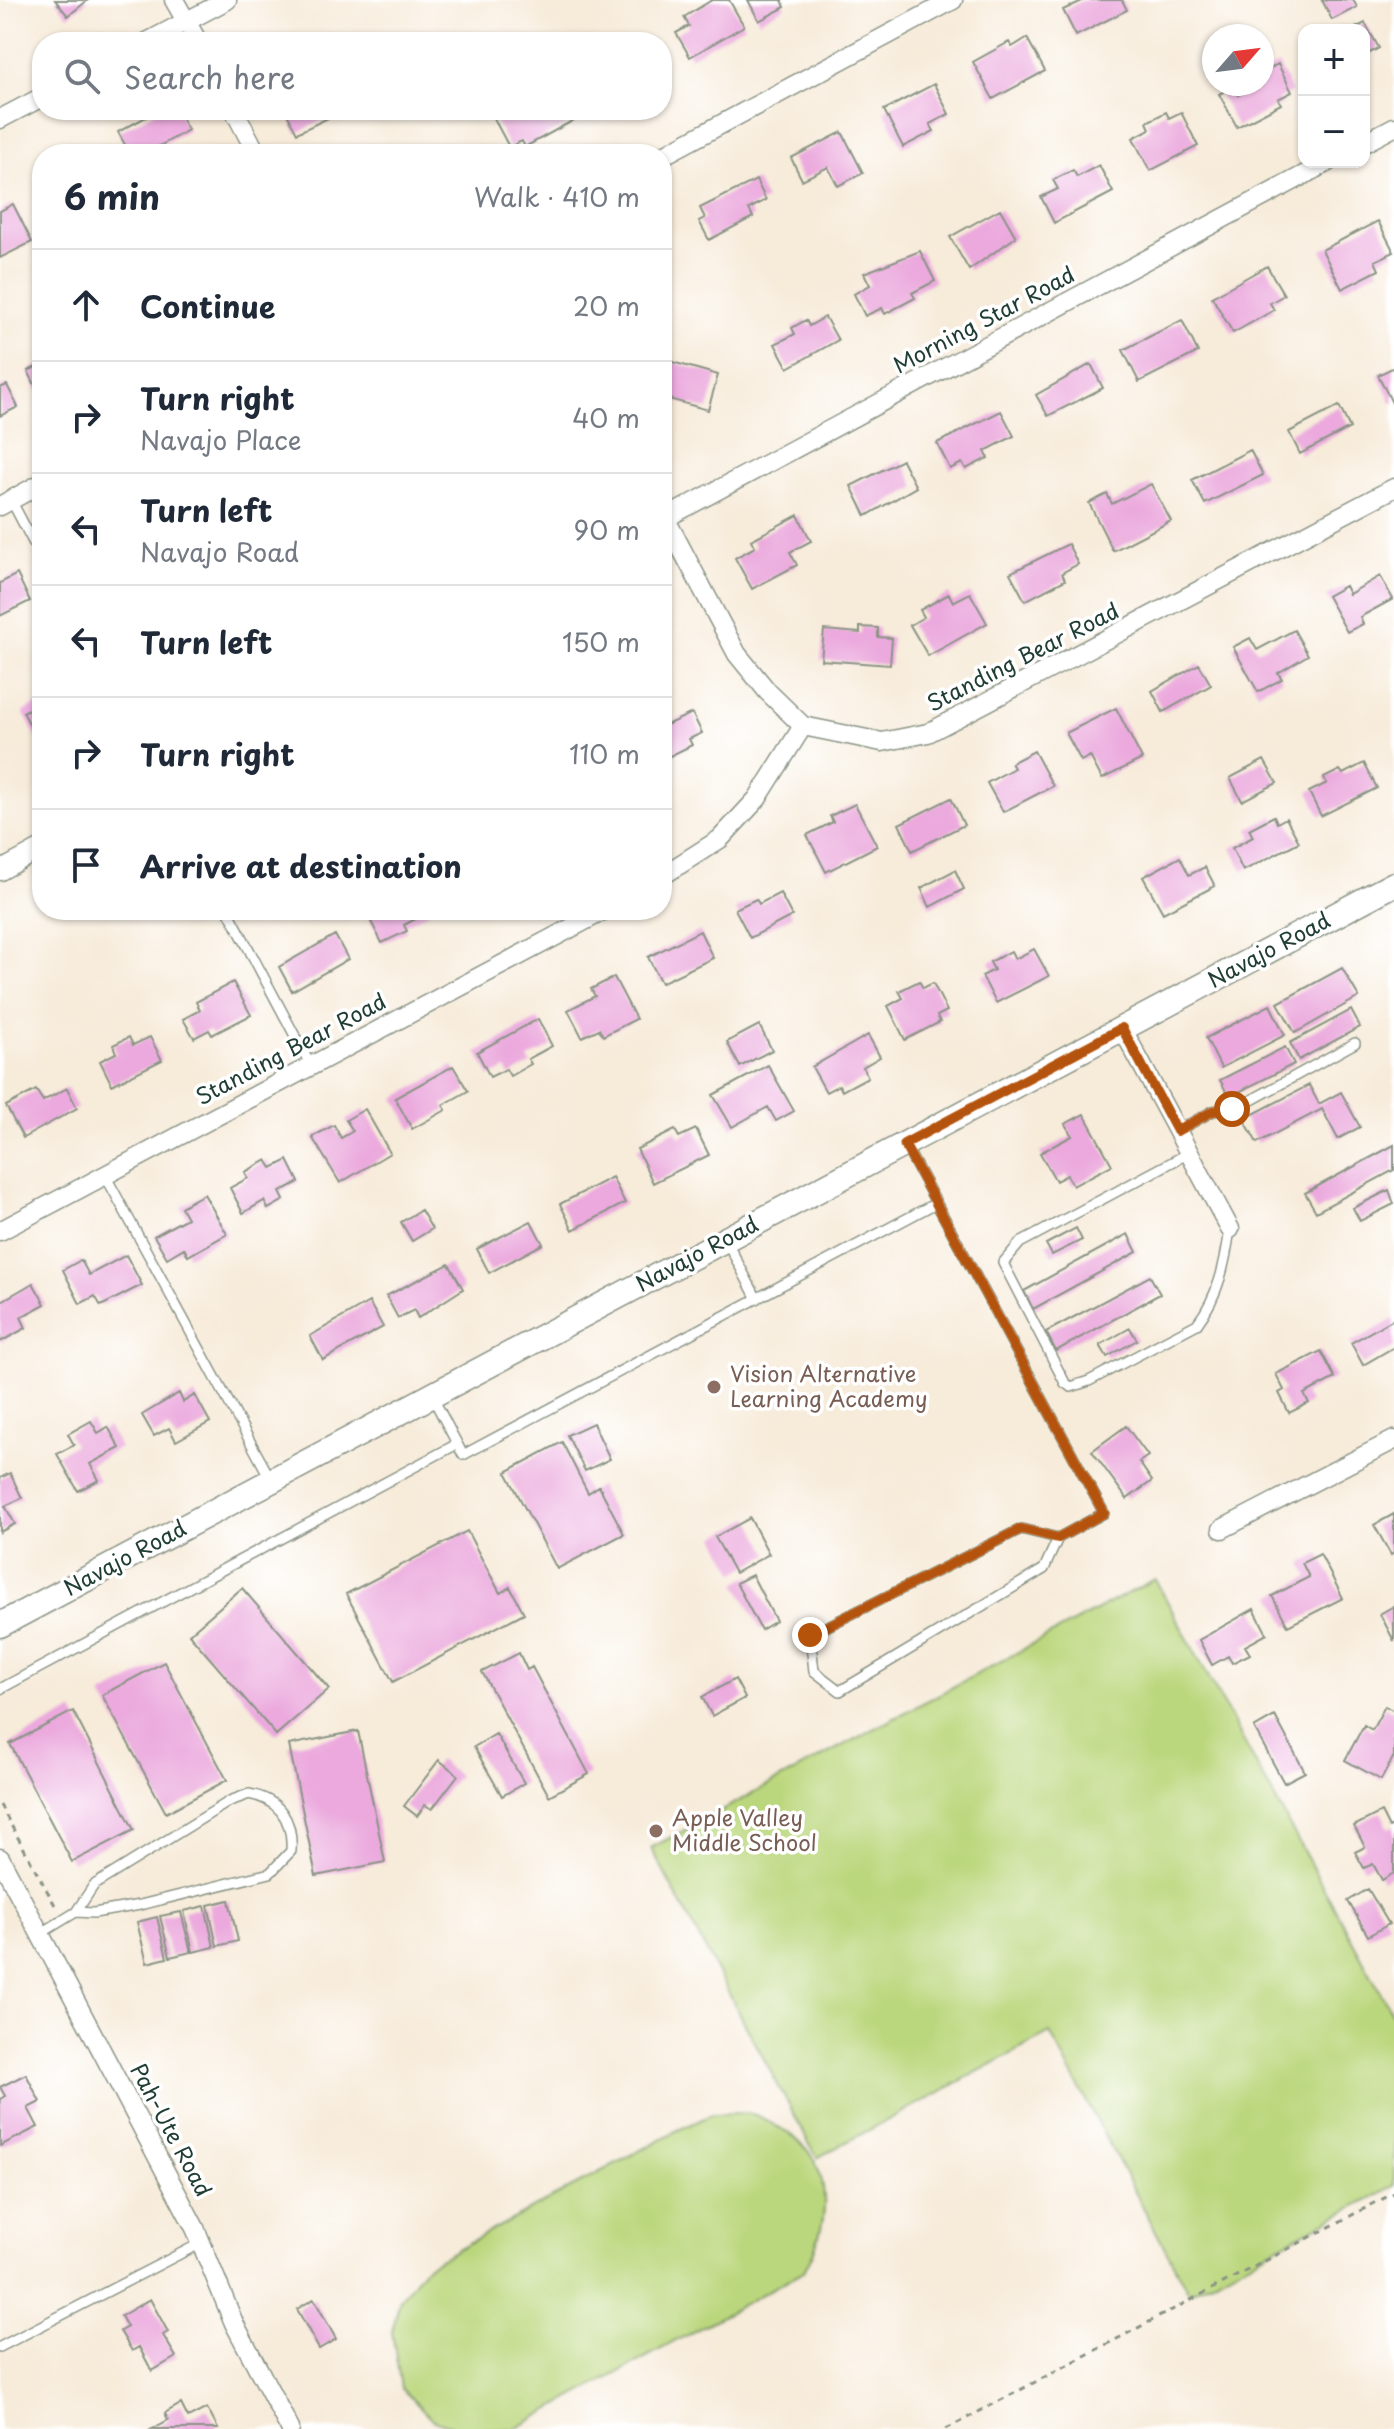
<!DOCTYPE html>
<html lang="en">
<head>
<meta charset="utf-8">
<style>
	body { margin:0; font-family:"Playpen Sans",sans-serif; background:#f6f6f7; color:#1f2937 }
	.controls { position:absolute; right:24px; top:24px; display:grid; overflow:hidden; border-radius:16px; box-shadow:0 2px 6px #0004 }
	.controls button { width:72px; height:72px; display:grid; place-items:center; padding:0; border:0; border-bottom:2px solid #e0e1e3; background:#fff; color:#1f2937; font:40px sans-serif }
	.compass { position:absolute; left:1202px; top:24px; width:72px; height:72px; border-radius:50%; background:#fff; box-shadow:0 2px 6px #0004; rotate:62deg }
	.stop { position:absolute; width:24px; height:24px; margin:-18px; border:6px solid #b45309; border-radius:50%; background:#fff }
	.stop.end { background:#b45309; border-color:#fff; box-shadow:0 2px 8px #0008 }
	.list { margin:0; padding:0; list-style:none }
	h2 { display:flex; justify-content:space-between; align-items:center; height:104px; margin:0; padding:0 32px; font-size:34px }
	h2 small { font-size:26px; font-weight:400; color:#747a83 }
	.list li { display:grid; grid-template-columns:52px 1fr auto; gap:24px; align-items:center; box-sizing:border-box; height:112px; padding:0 32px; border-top:2px solid #e0e1e3 }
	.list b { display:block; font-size:30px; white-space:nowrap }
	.list p { margin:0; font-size:26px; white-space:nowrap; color:#747a83 }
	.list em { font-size:26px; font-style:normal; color:#747a83 }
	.icon { flex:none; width:44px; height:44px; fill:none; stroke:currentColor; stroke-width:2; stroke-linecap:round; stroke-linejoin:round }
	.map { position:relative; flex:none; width:1394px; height:2429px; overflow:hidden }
	.search { position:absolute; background:#fff; box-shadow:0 2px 6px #0004; left:32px; top:32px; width:640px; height:88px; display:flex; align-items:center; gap:20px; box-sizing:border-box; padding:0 28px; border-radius:32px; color:#747a83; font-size:30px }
	.panel { position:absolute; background:#fff; box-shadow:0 2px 6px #0004; left:32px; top:144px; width:640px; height:776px; border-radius:32px }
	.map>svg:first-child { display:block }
</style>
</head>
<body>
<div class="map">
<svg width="1394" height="2429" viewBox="0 0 1394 2429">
	<rect width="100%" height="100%" fill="#fff"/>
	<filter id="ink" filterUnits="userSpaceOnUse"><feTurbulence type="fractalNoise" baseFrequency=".0125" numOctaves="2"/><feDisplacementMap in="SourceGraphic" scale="16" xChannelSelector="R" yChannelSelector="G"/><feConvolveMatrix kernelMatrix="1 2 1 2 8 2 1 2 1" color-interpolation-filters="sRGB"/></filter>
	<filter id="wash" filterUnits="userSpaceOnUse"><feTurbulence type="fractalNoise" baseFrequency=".006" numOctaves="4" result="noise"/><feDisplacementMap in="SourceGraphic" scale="32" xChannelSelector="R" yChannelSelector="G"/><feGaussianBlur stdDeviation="1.8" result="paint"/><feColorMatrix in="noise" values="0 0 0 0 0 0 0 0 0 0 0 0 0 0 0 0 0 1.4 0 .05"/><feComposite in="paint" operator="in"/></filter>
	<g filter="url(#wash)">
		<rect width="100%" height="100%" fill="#f7ebd9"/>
		<path fill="#bbd77d" stroke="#6d8a58" stroke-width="2" d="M1155,1579L1394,2017V2186L1189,2293L1050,2033L817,2158L651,1848Z
			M713,2114C725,2114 739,2112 751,2114C760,2115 770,2123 778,2127C837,2158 832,2221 804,2271L515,2429H459L432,2419L401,2388L392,2332L400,2299L426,2266L676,2131Z"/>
		<g id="blocks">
			<path fill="#eba9dd" d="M55,0H88L68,16Z
				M712,0H729L744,26L690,57L676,33L689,26L684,17Z
				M748,0H782L785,7L759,21Z
				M1084,0H1122L1127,10L1076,36L1063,10Z
				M1322,0H1353L1357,7L1332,20Z
				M1365,23L1379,48L1364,56V30H1352Z
				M1027,38L1045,71L993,99L973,62L1009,42L1012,47Z
				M1278,64L1292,92L1278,99L1281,104L1237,127L1219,94L1234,86L1238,95L1249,89L1246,84H1262V73Z
				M934,84L949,114L930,124L934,131L903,147L884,110Z
				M159,110H177L188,130L145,154H130L118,132Z
				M285,110H323L328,118L297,133Z
				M496,110H571L576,119L525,147L522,141L509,147L491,113Z
				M1166,112L1169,118L1181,112L1198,146L1150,171L1133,138L1150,129L1147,122Z
				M842,132L863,173L838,186L828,167L802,180L791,158Z
				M1099,165L1113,192L1054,223L1041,197L1058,189L1053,180L1073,170L1077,177Z
				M756,180L766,200L749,209L753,217L709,240L699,221L705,218L700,208Z
				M13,204L32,242L0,258V211Z
				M1000,209L1016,237L969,270L950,237Z
				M1378,221L1394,252L1375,261L1379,270L1342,289L1322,250Z
				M920,251L935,281L912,293L915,298L885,314L882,308L865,316L854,294L870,285L864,273Z
				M1267,266L1284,295L1270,303L1274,310L1233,333L1212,297Z
				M825,317L838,340L788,368L775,344L795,334L792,328L806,320L809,326Z
				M1182,320L1198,352L1139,382L1123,350Z
				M662,359L718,375L708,410L662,397Z
				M42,364V399L28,371Z
				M1091,364L1103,388L1048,416L1036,395Z
				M1394,367V402L1392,403L1378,375Z
				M7,385L18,407L0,416V388Z
				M1339,406L1350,428L1300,454L1289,432Z
				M1001,411L1014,436L985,451L988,458L966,469L962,463L950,469L937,443Z
				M1250,450L1263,475L1205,504L1192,480Z
				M902,460L916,487L866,516L851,486Z
				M1151,484L1171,521L1113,551L1089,503L1107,494L1112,504Z
				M798,515L811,541L790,552L797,565L752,589L735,558L755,547L751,540Z
				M1068,544L1078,564L1062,573L1065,580L1025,601L1010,573Z
				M17,574L30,601L0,616V583Z
				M1380,576L1393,599L1360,617L1363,624L1347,632L1327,596L1345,586L1349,594Z
				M970,593L987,623L928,656L910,625L924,617L920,610L949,594L953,602Z
				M860,627L878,628V637L892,638L890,665L821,660L824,630L860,633Z
				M1294,630L1308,655L1278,673L1282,679L1258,692L1233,647L1250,638L1257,650Z
				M1199,664L1211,685L1163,712L1152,691Z
				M42,702V748L23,712Z
				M1116,708L1142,759L1102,779L1090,756L1081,761L1066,733Z
				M692,713L702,733L689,739L692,745L662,760V727Z
				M1034,751L1053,786L1003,812L987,783L1014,768L1011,763Z
				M1264,760L1277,783L1242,801L1230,778Z
				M1364,763L1377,788L1321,816L1309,792L1327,783L1324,778L1340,770L1343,774Z
				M951,798L964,825L912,851L899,824Z
				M855,804L877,846L826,872L807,835L833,822L830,816Z
				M1274,816L1277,823L1286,818L1299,842L1243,871L1232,848L1253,837L1249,829Z
				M1180,857L1189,875L1205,867L1215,886L1163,913L1143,877Z
				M955,870L964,889L930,907L921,888Z
				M780,893L792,916L750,938L735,909L756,899L759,904Z
				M365,910H428L429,912L404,925L407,931L382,943Z
				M700,931L713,958L661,983L648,957Z
				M335,935L348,959L292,991L279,967Z
				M1034,949L1049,976L996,1003L982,976L994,970L990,962L1011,951L1015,959Z
				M1342,968L1359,997L1295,1033L1278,1003Z
				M614,977L636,1019L603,1036L599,1029L582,1037L568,1010L595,996L591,989Z
				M919,981L923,988L933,983L947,1011L937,1016L940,1022L905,1040L888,1006L903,998L899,991Z
				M233,982L251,1015L212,1035L209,1030L194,1038L183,1019L200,1010L196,1002Z
				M1270,1005L1285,1035L1221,1068L1206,1038Z
				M1351,1010L1360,1027L1299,1060L1290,1043Z
				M538,1019L552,1046L528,1059L531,1064L510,1076L506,1069L490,1077L477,1052Z
				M759,1025L772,1050L740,1067L727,1042Z
				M868,1035L880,1057L863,1067L868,1077L842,1091L839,1085L826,1092L812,1067Z
				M129,1037L133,1045L150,1037L162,1060L112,1085L100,1061L116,1053L113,1045Z
				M1285,1047L1294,1064L1229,1097L1220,1080Z
				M768,1065L794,1111L776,1121L768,1107L732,1127L713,1095Z
				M453,1066L468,1091L443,1105L446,1110L412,1129L395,1098Z
				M1309,1085L1319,1104L1341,1092L1360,1127L1338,1139L1322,1109L1257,1143L1244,1119Z
				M67,1088L77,1108L23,1138L6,1106L36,1090L43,1101Z
				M365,1109L390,1153L340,1183L312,1137L334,1125L341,1138L353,1131L346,1120Z
				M1084,1114L1112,1165L1073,1186L1067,1175L1056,1181L1040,1153L1072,1136L1065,1124Z
				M696,1129L709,1155L653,1183L637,1149L675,1130L679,1137Z
				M1394,1145V1170L1316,1212L1305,1193Z
				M267,1160L272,1168L288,1160L299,1182L280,1192L284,1200L268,1209L264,1201L243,1213L230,1188L248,1178L245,1172Z
				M612,1177L625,1203L573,1230L560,1204Z
				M1389,1190L1394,1204L1360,1221L1353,1208Z
				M204,1194L227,1234L188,1256L184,1248L167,1258L154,1236L187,1218L181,1207Z
				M421,1210L432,1229L412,1241L401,1222Z
				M531,1221L543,1244L489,1273L477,1249Z
				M1076,1228L1082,1240L1052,1255L1046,1244Z
				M1128,1234L1137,1252L1033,1309L1024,1291Z
				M126,1255L142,1285L101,1306L95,1296L80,1304L63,1270L81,1260L89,1275Z
				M449,1264L463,1289L418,1318L414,1310L398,1318L386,1296Z
				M1150,1276L1160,1294L1056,1351L1046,1332Z
				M33,1283L45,1304L21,1317L26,1328L0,1342V1302Z
				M369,1302L383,1327L323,1360L310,1336Z
				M1394,1319V1347L1363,1365L1351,1343Z
				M1130,1328L1137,1340L1107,1357L1100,1345Z
				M1321,1351L1335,1378L1304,1394L1309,1403L1289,1413L1279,1393L1284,1390L1276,1374Z
				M179,1393L183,1402L195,1395L210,1422L176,1441L169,1428L154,1436L142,1415Z
				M91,1421L98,1433L108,1427L120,1448L90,1464L99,1480L78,1491L57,1454L74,1445L68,1434Z
				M593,1423L610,1459L585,1471L567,1435Z
				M1126,1426L1148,1456L1139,1462L1152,1481L1127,1499L1092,1451Z
				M562,1442L588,1493L599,1486L624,1534L557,1569L506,1472Z
				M10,1473L22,1498L5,1506L15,1524L0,1532V1478Z
				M1394,1514V1553L1391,1555L1374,1525Z
				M750,1518L769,1554L735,1573L715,1537Z
				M467,1531L500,1593L510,1587L524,1613L393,1682L346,1594Z
				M1320,1554L1343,1598L1288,1626L1272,1596L1309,1577L1302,1563Z
				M752,1575L776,1621L761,1630L736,1583Z
				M242,1588L329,1689L276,1735L189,1634Z
				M1394,1606V1641L1380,1614Z
				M1254,1609L1267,1634L1245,1646L1250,1654L1232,1663L1228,1656L1212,1665L1199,1640Z
				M519,1653L527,1670L532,1667L589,1774L549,1796L482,1672Z
				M164,1662L227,1780L166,1813L102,1695Z
				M735,1679L745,1698L712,1716L702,1697Z
				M1385,1706L1394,1711V1756L1381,1780L1345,1760L1364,1725L1372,1730Z
				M73,1711L134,1830L72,1862L10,1744Z
				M1275,1716L1305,1772L1284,1783L1254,1728Z
				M358,1731L385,1862L316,1876L289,1745Z
				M496,1734L524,1783L502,1796L474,1747Z
				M439,1760L458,1775L432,1809L425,1805L417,1816L404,1806Z
				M1381,1812L1389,1828L1394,1825V1873L1382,1880L1373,1864L1364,1868L1355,1852L1365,1847L1354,1826Z
				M1368,1889L1389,1924L1368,1936L1348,1901Z
				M229,1900L238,1941L217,1946L208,1905Z
				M205,1906L214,1947L193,1952L184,1911Z
				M181,1912L191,1952L170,1957L160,1916Z
				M157,1917L167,1958L147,1963L137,1922Z
				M26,2074L40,2102L28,2108L38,2127L0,2146V2099L5,2096L0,2087Z
				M150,2299L168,2332L163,2335L176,2357L152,2371L139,2347L132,2351L120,2331L127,2327L121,2316Z
				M314,2299L336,2339L319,2349L297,2309Z
				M181,2404L188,2418L207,2408L218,2429H152L168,2420L165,2413Z"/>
		</g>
	</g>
	<g filter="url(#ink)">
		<use href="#blocks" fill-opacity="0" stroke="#8b9486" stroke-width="2"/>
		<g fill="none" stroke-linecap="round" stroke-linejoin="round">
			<defs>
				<path id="service" d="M11,500L42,559
					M228,910L311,1066
					M1177,1131L1213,1111L1239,1107L1355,1043
					M906,1147L1104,1513L1058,1538L1021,1529L810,1635L814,1671L840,1691L1044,1569L1058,1538
					M1189,1153L1020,1243L1003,1263L1065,1383L1071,1387L1089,1381L1197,1324C1219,1295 1225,1264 1230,1229
					M105,1175L270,1478
					M727,1242L757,1299
					M433,1398L463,1455L936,1203
					M0,1689L457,1444
					M249,1794C281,1800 293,1821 291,1851L270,1873L140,1905L94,1913L76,1912L94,1885L230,1801Z
					M40,1934L76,1912
					M0,2347L201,2243"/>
				<path id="minor" d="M174,0L198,42
					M147,42L227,0
					M234,110L257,154
					M0,119L42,97
					M1364,143L1394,127
					M662,156L953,0
					M0,506L42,483
					M662,512L737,654L768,692L803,726
					M662,520L1328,162
					M803,726L882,742L928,733L1394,488
					M0,871L42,848
					M662,876L720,839L757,799L803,726
					M1122,1028L1230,1229
					M0,1231L605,910
					M1222,1529L1394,1440
					M0,1858L195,2228L234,2323L290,2429"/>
				<path id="secondary" d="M0,1625L1394,884"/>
			</defs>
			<use href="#service" stroke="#8b9486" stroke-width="12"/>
			<use href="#minor" stroke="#8b9486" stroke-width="21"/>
			<use href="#secondary" stroke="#8b9486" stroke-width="27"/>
			<path stroke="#8b9486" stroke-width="3" stroke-dasharray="6 6" stroke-linecap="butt" d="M0,1805L56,1907
				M946,2429L1394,2193"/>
			<use href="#service" stroke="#fff" stroke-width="9"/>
			<use href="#minor" stroke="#fff" stroke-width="18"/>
			<use href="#secondary" stroke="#fff" stroke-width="24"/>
		</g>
	</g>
	<g fill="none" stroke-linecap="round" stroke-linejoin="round" filter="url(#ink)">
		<path stroke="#b45309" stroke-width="10" d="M810,1635L1021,1529L1058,1538L1104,1513L904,1144L1122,1028L1177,1131L1213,1111L1232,1109"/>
	</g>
	<g fill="#8d6e63" stroke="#fff" stroke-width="3">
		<circle cx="714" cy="1387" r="8"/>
		<circle cx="656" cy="1831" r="8"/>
	</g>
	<g text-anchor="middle" stroke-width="7" stroke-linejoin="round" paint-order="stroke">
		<g font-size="22" fill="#1f3d34" stroke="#fff">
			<text transform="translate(984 320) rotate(-28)" y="8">Morning Star Road</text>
			<text transform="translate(1023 657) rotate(-27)" y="8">Standing Bear Road</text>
			<text transform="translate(1269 950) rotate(-28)" y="8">Navajo Road</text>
			<text transform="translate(291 1049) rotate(-28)" y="8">Standing Bear Road</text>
			<text transform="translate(697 1254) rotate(-28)" y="8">Navajo Road</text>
			<text transform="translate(125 1558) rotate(-28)" y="8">Navajo Road</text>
			<text transform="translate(171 2130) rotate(62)" y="8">Pah-Ute Road</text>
		</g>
		<g font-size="22" fill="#785e54" stroke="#fff" text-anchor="start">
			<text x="730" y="1382">Vision Alternative<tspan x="730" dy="25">Learning Academy</tspan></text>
			<text x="672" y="1826">Apple Valley<tspan x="672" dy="25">Middle School</tspan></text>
		</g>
	</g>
</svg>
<div class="controls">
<button>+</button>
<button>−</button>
</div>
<svg class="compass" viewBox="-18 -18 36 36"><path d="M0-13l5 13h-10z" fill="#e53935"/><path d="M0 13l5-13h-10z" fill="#747a83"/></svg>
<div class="stop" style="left:1232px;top:1109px"></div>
<div class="stop end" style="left:810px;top:1635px"></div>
<div class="search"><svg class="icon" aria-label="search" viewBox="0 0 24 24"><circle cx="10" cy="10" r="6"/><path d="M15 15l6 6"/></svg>Search here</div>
<section class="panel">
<h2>6 min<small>Walk · 410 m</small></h2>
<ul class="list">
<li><svg class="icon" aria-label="ahead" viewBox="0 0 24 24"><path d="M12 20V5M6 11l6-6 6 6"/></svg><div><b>Continue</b></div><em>20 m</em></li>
<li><svg class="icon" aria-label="right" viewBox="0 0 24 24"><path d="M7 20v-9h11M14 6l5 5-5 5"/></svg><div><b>Turn right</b><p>Navajo Place</p></div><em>40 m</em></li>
<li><svg class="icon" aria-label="left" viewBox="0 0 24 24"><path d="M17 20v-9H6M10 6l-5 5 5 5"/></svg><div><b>Turn left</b><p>Navajo Road</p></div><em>90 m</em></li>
<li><svg class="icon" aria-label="left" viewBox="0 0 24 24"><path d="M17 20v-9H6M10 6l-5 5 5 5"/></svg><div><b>Turn left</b></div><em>150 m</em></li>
<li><svg class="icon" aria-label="right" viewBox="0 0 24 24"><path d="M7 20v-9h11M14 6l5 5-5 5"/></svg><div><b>Turn right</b></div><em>110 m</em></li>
<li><svg class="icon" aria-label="arrive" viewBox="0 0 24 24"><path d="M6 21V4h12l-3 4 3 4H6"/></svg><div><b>Arrive at destination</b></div></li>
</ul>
</section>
</div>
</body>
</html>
